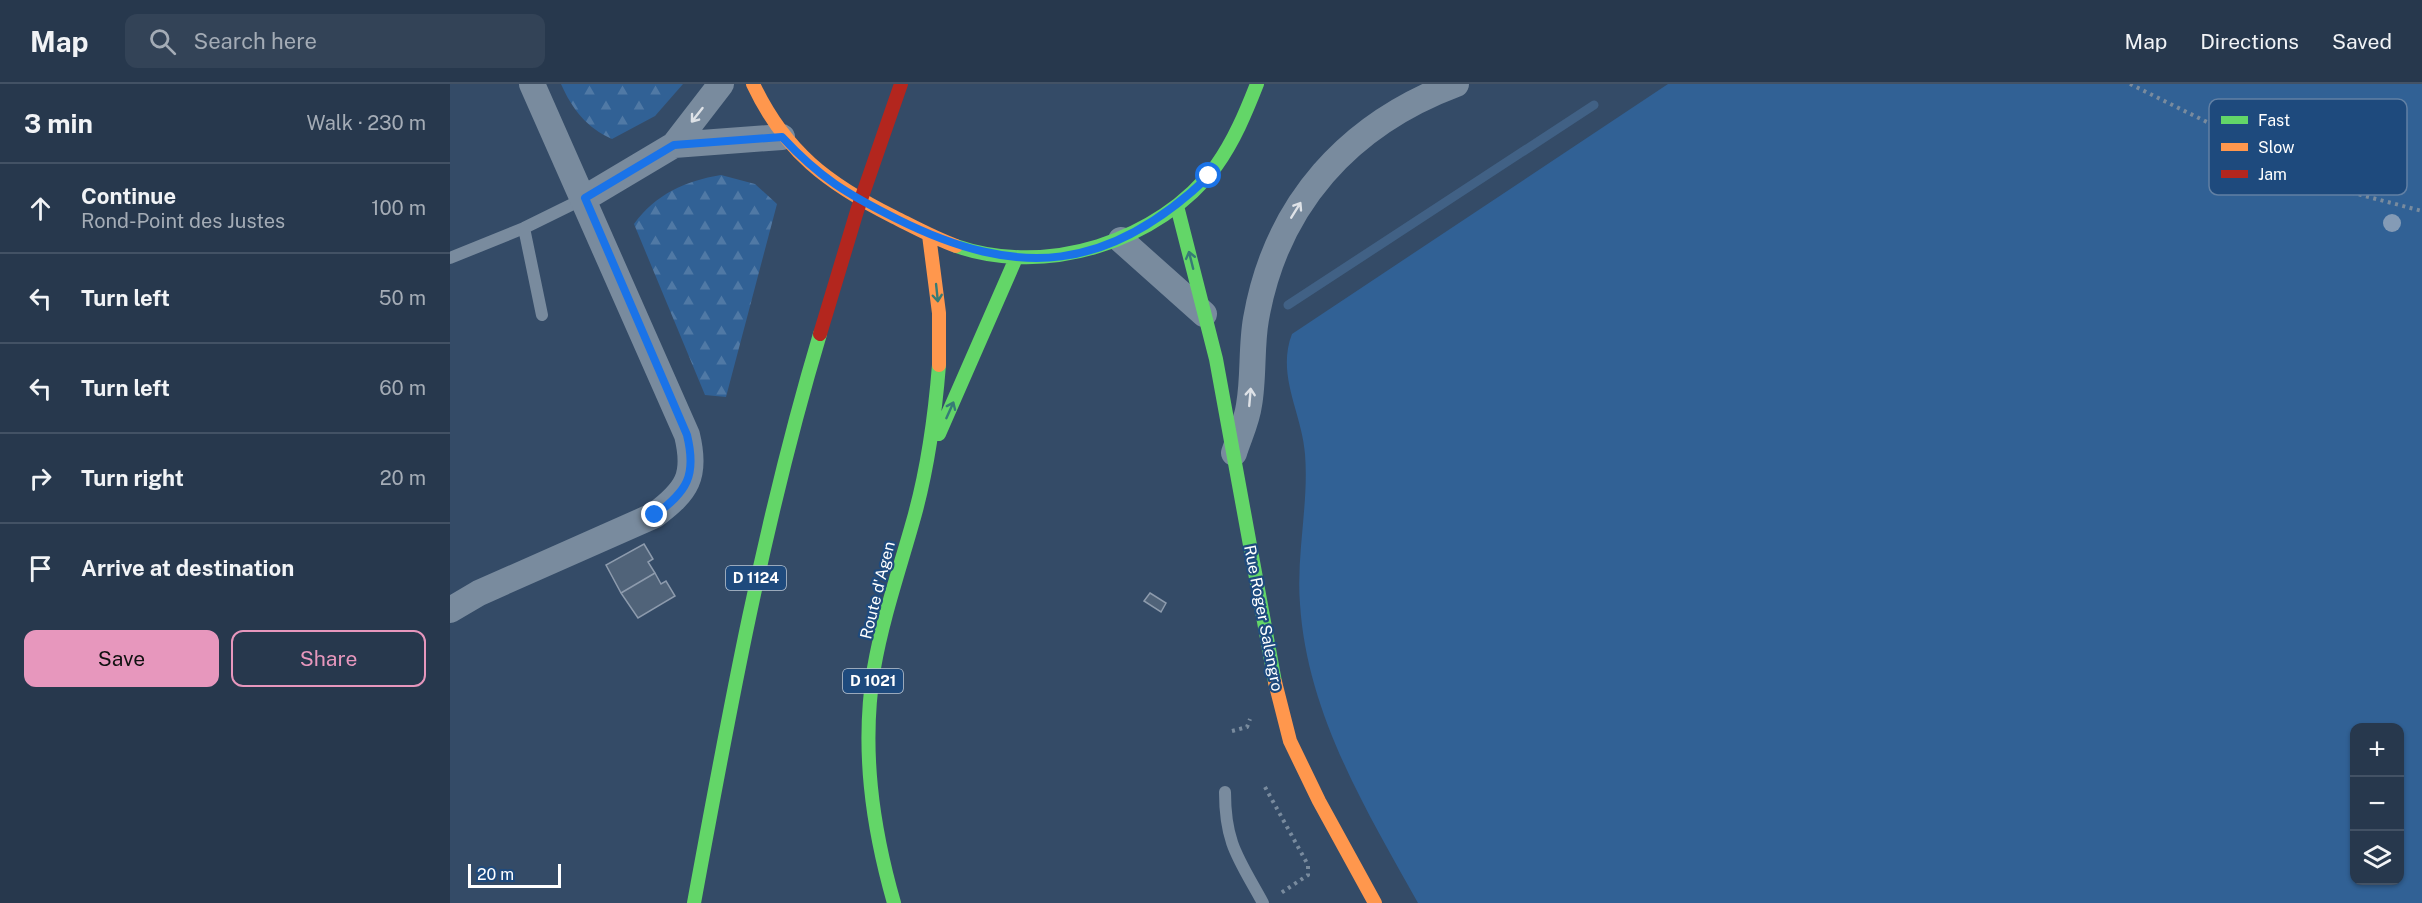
<!DOCTYPE html>
<html lang="en">
<head>
<meta charset="utf-8">
<style>
	body { margin:0; font-family:"Public Sans",sans-serif; background:#334357; color:#f1f3f6 }
	.controls { position:absolute; right:18px; bottom:18px; display:grid; overflow:hidden; border-radius:12px; box-shadow:0 2px 4px #0004 }
	.controls button { width:54px; height:54px; display:grid; place-items:center; padding:0; border:0; border-bottom:2px solid #435265; background:#27384d; color:#f1f3f6; font:30px sans-serif }
	.scale { position:absolute; left:18px; bottom:15px; width:93px; box-sizing:border-box; padding-left:6px; border:3px solid #fff; border-top:0; font-size:16px; line-height:21px; white-space:nowrap; color:#fff; -webkit-text-stroke:4px #1e4a7d; paint-order:stroke }
	.stop { position:absolute; width:18px; height:18px; margin:-14px; border:4px solid #1a73e8; border-radius:50%; background:#fff }
	.stop.end { background:#1a73e8; border-color:#fff; box-shadow:0 2px 6px #0008 }
	.list { margin:0; padding:0; list-style:none }
	h2 { display:flex; justify-content:space-between; align-items:center; height:78px; margin:0; padding:0 24px; font-size:26px }
	h2 small { font-size:20px; font-weight:400; color:#a4acb6 }
	.list li { display:grid; grid-template-columns:39px 1fr auto; gap:18px; align-items:center; box-sizing:border-box; height:90px; padding:0 24px; border-top:2px solid #435265 }
	.list b { display:block; font-size:22px; white-space:nowrap }
	.list p { margin:0; font-size:20px; white-space:nowrap; color:#a4acb6 }
	.list em { font-size:20px; font-style:normal; color:#a4acb6 }
	.actions { display:flex; gap:12px; padding:18px 24px }
	.actions a { flex:1; padding:14px 0; border:2px solid #e797bd; border-radius:12px; text-align:center; font-size:21px; color:#e797bd }
	.actions .main { background:#e797bd; color:#111 }
	.icon { flex:none; width:33px; height:33px; fill:none; stroke:currentColor; stroke-width:2; stroke-linecap:round; stroke-linejoin:round }
	.map { position:relative; flex:none; width:1972px; height:819px; overflow:hidden }
	header { display:flex; align-items:center; gap:36px; box-sizing:border-box; height:84px; padding:0 30px; background:#27384d; border-bottom:2px solid #435265 }
	header strong { font-size:28px }
	nav { display:flex; gap:33px; margin-inline-start:auto; font-size:21px }
	.search { width:420px; height:54px; background:#334357; display:flex; align-items:center; gap:15px; box-sizing:border-box; padding:0 21px; border-radius:12px; color:#a4acb6; font-size:22px }
	main { display:flex }
	aside { flex:1; background:#27384d }
	.map>svg:first-child { display:block }
</style>
</head>
<body>
<header>
<strong>Map</strong>
<div class="search"><svg class="icon" aria-label="search" viewBox="0 0 24 24"><circle cx="10" cy="10" r="6"/><path d="M15 15l6 6"/></svg>Search here</div>
<nav><a>Map</a><a>Directions</a><a>Saved</a></nav>
</header>
<main>
<aside>
<h2>3 min<small>Walk · 230 m</small></h2>
<ul class="list">
<li><svg class="icon" aria-label="ahead" viewBox="0 0 24 24"><path d="M12 20V5M6 11l6-6 6 6"/></svg><div><b>Continue</b><p>Rond-Point des Justes</p></div><em>100 m</em></li>
<li><svg class="icon" aria-label="left" viewBox="0 0 24 24"><path d="M17 20v-9H6M10 6l-5 5 5 5"/></svg><div><b>Turn left</b></div><em>50 m</em></li>
<li><svg class="icon" aria-label="left" viewBox="0 0 24 24"><path d="M17 20v-9H6M10 6l-5 5 5 5"/></svg><div><b>Turn left</b></div><em>60 m</em></li>
<li><svg class="icon" aria-label="right" viewBox="0 0 24 24"><path d="M7 20v-9h11M14 6l5 5-5 5"/></svg><div><b>Turn right</b></div><em>20 m</em></li>
<li><svg class="icon" aria-label="arrive" viewBox="0 0 24 24"><path d="M6 21V4h12l-3 4 3 4H6"/></svg><div><b>Arrive at destination</b></div></li>
</ul>
<div class="actions"><a class="main">Save</a><a>Share</a></div>
</aside>
<div class="map">
<svg width="1972" height="819" viewBox="0 0 1972 819">
	<defs>
		<pattern id="forest-firs" width="22" height="20" patternUnits="userSpaceOnUse" patternTransform="scale(1.5)"><rect width="22" height="20" fill="#316195"/><path d="M5 1l3.5 6h-7zM16 11l3.5 6h-7z" fill="#5079a5"/></pattern>
	</defs>
	<rect width="100%" height="100%" fill="#344b67"/>
	<path fill="url(#forest-firs)" d="M111,0H233L205,32L162,55C137,44 122,25 111,0Z
		M271,91L305,100L327,120L276,313L255,311L184,140C206,110 235,97 271,91Z"/>
	<path fill="#316195" fill-rule="evenodd" d="M1218,0H1972V819H968C916,726 857,629 850,520C846,470 859,420 855,370C852,329 826,291 842,250ZM1904,644H1950V796H1904Z"/>
	<g fill="none" stroke-linecap="round" stroke-linejoin="round">
		<path stroke="#416185" stroke-width="9" d="M838,221L1144,21"/>
	</g>
	<path fill="#506379" stroke="#8d9bad" stroke-width="1.5" d="M194,460L203,475L198,478L205,489L171,509L156,481Z
		M205,489L211,500L216,497L225,512L188,534L171,509Z
		M700,509L716,519L711,528L694,517Z"/>
	<g fill="none" stroke-linecap="round" stroke-linejoin="round">
		<path stroke="#798b9e" stroke-width="4" stroke-dasharray="3 4.5" stroke-linecap="butt" d="M1680,0L1769,44L1852,92L1873,101L1972,127
			M782,647L797,643L800,635
			M815,703L858,781V791L831,809"/>
		<path stroke="#798b9e" stroke-width="12" d="M74,144L92,231
			M0,174L74,144L135,114
			M775,708C775,760 789,775 813,819"/>
		<path stroke="#798b9e" stroke-width="26" d="M224,61L332,53
			M135,114L224,61L271,0
			M671,156L754,230
			M784,369C789,353 797,337 799,321C804,293 801,263 806,235C826,120 899,40 1006,0
			M0,526L29,509L205,431C237,407 247,392 237,351L82,0"/>
		<path stroke="#63d668" stroke-width="14" d="M727,122L766,275L825,598
			M506,162C596,193 709,158 766,82C784,57 796,28 807,0
			M489,350L566,174
			M244,819C279,628 314,437 370,250
			M444,819C422,742 411,664 424,584C433,532 451,481 465,430C478,382 485,331 489,281"/>
		<path stroke="#ff974d" stroke-width="14" d="M303,0C335,68 378,100 444,133C464,143 484,154 506,162
			M479,151L489,229V281
			M825,598L840,657L869,717L925,819"/>
		<path stroke="#b3261e" stroke-width="14" d="M370,250L407,127L451,0"/>
	</g>
	<circle fill="#849bb6" cx="1942" cy="139" r="9"/>
	<defs><path id="oneway-shaft" d="M-6 0H5M1.5-3L5.5 0L1.5 3" fill="none" stroke-width="1.6" stroke-linecap="round" stroke-linejoin="round" transform="scale(1.5)"/></defs>
	<g stroke="#dee2e7">
		<use href="#oneway-shaft" transform="translate(247 31) rotate(128)"/>
		<use href="#oneway-shaft" transform="translate(846 126) rotate(-58)"/>
		<use href="#oneway-shaft" transform="translate(800 313) rotate(-85)"/>
	</g>
	<g stroke="#367b76">
		<use href="#oneway-shaft" transform="translate(741 176) rotate(-104)"/>
		<use href="#oneway-shaft" transform="translate(487 209) rotate(84)"/>
		<use href="#oneway-shaft" transform="translate(500 326) rotate(-66)"/>
	</g>
	<g fill="none" stroke-linecap="round" stroke-linejoin="round">
		<path stroke="#1a73e8" stroke-width="8" d="M205,431C237,407 247,392 237,351L135,114L224,61L332,53C370,94 397,110 447,135C569,196 659,188 759,92"/>
	</g>
	<g text-anchor="middle" stroke-width="4.5" stroke-linejoin="round" paint-order="stroke">
		<g fill="#1e4a7d" stroke="#bcc9d8" stroke-width="1.5">
			<rect x="276" y="482" width="60" height="24" rx="4.5"/>
			<rect x="393" y="585" width="60" height="24" rx="4.5"/>
		</g>
		<g font-size="15" font-weight="bold" fill="#fff">
			<text x="306" y="499">D 1124</text>
			<text x="423" y="602">D 1021</text>
		</g>
		<g font-size="16" fill="#fff" stroke="#1e4a7d">
			<text transform="translate(427 506) rotate(-76)" y="6">Route d'Agen</text>
			<text transform="translate(814 534) rotate(79)" y="6">Rue Roger Salengro</text>
		</g>
	</g>
	<rect x="1759" y="15" width="198" height="96" rx="9" fill="#1e4a7d" stroke="#6280a4" stroke-width="1.5"/>
	<rect x="1771" y="32" width="27" height="8" fill="#63d668"/>
	<rect x="1771" y="59" width="27" height="8" fill="#ff974d"/>
	<rect x="1771" y="86" width="27" height="8" fill="#b3261e"/>
	<g font-size="16" fill="#fff">
		<text x="1808" y="42">Fast</text>
		<text x="1808" y="69">Slow</text>
		<text x="1808" y="96">Jam</text>
	</g>
</svg>
<div class="controls">
<button>+</button>
<button>−</button>
<button><svg class="icon" aria-label="layers" viewBox="0 0 24 24"><path d="M12 4l9 5-9 5-9-5zM3 14l9 5 9-5"/></svg></button>
</div>
<div class="scale">20 m</div>
<div class="stop" style="left:759px;top:92px"></div>
<div class="stop end" style="left:205px;top:431px"></div>
</div>
</main>
</body>
</html>
